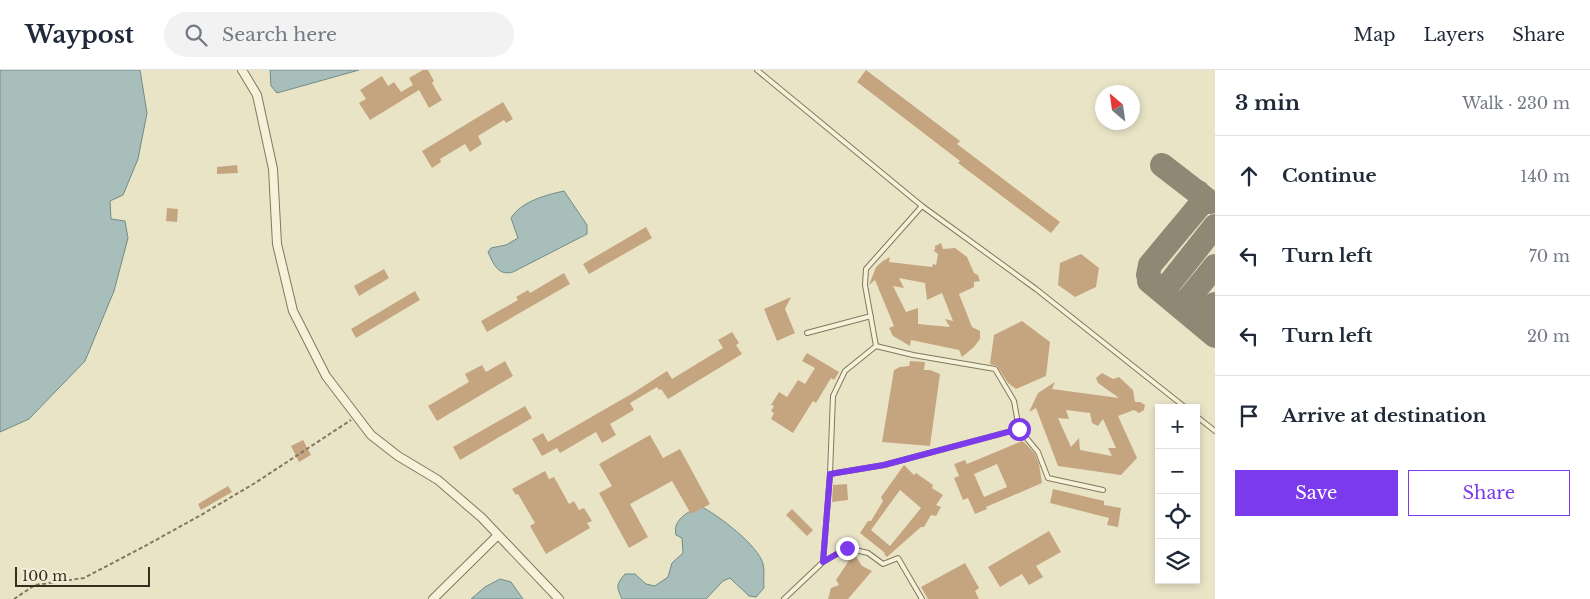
<!DOCTYPE html>
<html lang="en">
<head>
<meta charset="utf-8">
<style>
	body { margin:0; font-family:"Libre Baskerville",serif; background:#f2f2f3; color:#1f2937 }
	.controls { position:absolute; right:15px; bottom:15px; display:grid; overflow:hidden; border-radius:0px; box-shadow:0 2px 8px #0003 }
	.controls button { width:45px; height:45px; display:grid; place-items:center; padding:0; border:0; border-bottom:1px solid #e0e1e3; background:#fff; color:#1f2937; font:25px sans-serif }
	.compass { position:absolute; left:1095px; top:15px; width:45px; height:45px; border-radius:50%; background:#fff; box-shadow:0 2px 8px #0003; rotate:331deg }
	.scale { position:absolute; left:15px; bottom:12px; width:135px; box-sizing:border-box; padding-left:5px; border:2px solid #362d20; border-top:0; font-size:14px; line-height:18px; white-space:nowrap; color:#362d20; -webkit-text-stroke:4px #f2edd6; paint-order:stroke }
	.stop { position:absolute; width:15px; height:15px; margin:-11px; border:4px solid #7c3aed; border-radius:50%; background:#fff }
	.stop.end { background:#7c3aed; border-color:#fff; box-shadow:0 1px 5px #0008 }
	.list { margin:0; padding:0; list-style:none }
	h2 { display:flex; justify-content:space-between; align-items:center; height:65px; margin:0; padding:0 20px; font-size:21px }
	h2 small { font-size:16px; font-weight:400; color:#747a83 }
	.list li { display:grid; grid-template-columns:32px 1fr auto; gap:15px; align-items:center; box-sizing:border-box; height:80px; padding:0 20px; border-top:1px solid #e0e1e3 }
	.list b { display:block; font-size:19px; white-space:nowrap }
	.list em { font-size:16px; font-style:normal; color:#747a83 }
	.actions { display:flex; gap:10px; padding:15px 20px }
	.actions a { flex:1; padding:11px 0; border:1px solid #7c3aed; border-radius:0px; text-align:center; font-size:18px; color:#7c3aed }
	.actions .main { background:#7c3aed; color:#fff }
	.icon { flex:none; width:28px; height:28px; fill:none; stroke:currentColor; stroke-width:2; stroke-linecap:round; stroke-linejoin:round }
	.map { position:relative; flex:none; width:1215px; height:529px; overflow:hidden }
	header { display:flex; align-items:center; gap:30px; box-sizing:border-box; height:70px; padding:0 25px; background:#fff; border-bottom:1px solid #e0e1e3 }
	header strong { font-size:24px }
	nav { display:flex; gap:28px; margin-inline-start:auto; font-size:18px }
	.search { width:350px; height:45px; background:#f2f2f3; display:flex; align-items:center; gap:12px; box-sizing:border-box; padding:0 18px; border-radius:28px; color:#747a83; font-size:19px }
	main { display:flex }
	aside { flex:1; background:#fff }
	.map>svg:first-child { display:block }
</style>
</head>
<body>
<header>
<strong>Waypost</strong>
<div class="search"><svg class="icon" aria-label="search" viewBox="0 0 24 24"><circle cx="10" cy="10" r="6"/><path d="M15 15l6 6"/></svg>Search here</div>
<nav><a>Map</a><a>Layers</a><a>Share</a></nav>
</header>
<main>
<div class="map">
<svg width="1215" height="529" viewBox="0 0 1215 529">
	<rect width="100%" height="100%" fill="#eae4c7"/>
	<path fill="#a7beba" stroke="#6f8c88" d="M0,0H140L147,43L138,89L123,125L110,131L111,149L125,151L128,168L114,221L85,291L29,349L0,362Z
		M270,0H359L277,23L271,16Z
		M564,121L587,155V164L513,202C498,206 494,195 488,182L491,178L506,175L518,168L511,148C522,131 546,125 564,121Z
		M700,436C717,444 759,476 763,494C765,501 763,511 764,518L756,527L749,526L730,508L723,511L706,529H622C616,516 616,515 625,504H635L646,514L655,516L668,507L672,493L683,483L682,468L676,465C672,450 688,442 700,436Z
		M500,509L511,512L523,529H471L485,517Z"/>
	<g fill="none" stroke-linecap="round" stroke-linejoin="round">
		<path stroke="#908874" stroke-width="24" d="M1162,95L1210,132
			M1198,122C1202,126 1201,130 1200,135L1150,195L1148,205L1153,214L1160,217L1169,214L1215,156
			M1215,196L1189,228L1186,235L1187,242C1201,254 1205,246 1215,234
			M1149,211L1215,266"/>
	</g>
	<path fill="#c5a580" fill-rule="evenodd" d="M423,0H428L434,11L432,13L442,30L429,38L419,20L370,50L359,33L366,29L360,20L382,6L388,16L394,12L401,22L413,15L409,8Z
		M866,0L960,71L957,74L1060,152L1051,163L958,93L960,91L857,12Z
		M503,32L513,49L506,53L504,50L478,66L482,74L470,82L465,74L440,89L441,92L432,98L422,81Z
		M237,95L238,103L217,104V97Z
		M167,138L178,139L177,152L166,151Z
		M646,157L652,168L589,204L583,194Z
		M941,173L943,179L955,178L967,187L974,203L978,205L980,211L974,212V217L959,224L972,257L980,261V269L974,277L962,287L959,280L911,270L910,276L893,266L889,258L894,256L875,210L869,215L876,197L883,191L890,187L889,192L932,197L933,194L936,195L938,184L933,180H935V176ZM899,208L925,213L927,230L942,223L953,251L945,249L950,257L918,254V238L906,242L893,216L904,218Z
		M1081,184L1099,198L1096,217L1075,227L1058,215L1060,193Z
		M384,199L389,208L359,226L354,216Z
		M564,203L570,214L487,262L481,251L518,230L516,227L528,220L530,223Z
		M415,221L420,230L356,268L351,259Z
		M791,227L785,239L795,263L777,271L764,239Z
		M1022,251L1050,272L1046,306L1016,319L1008,313L997,296L990,294L994,265Z
		M732,262L739,273L736,275L742,284L668,329L661,319L659,320L657,317L630,333L634,340L610,354L616,365L602,373L596,362L560,383L557,378L542,386L532,369L543,363L548,372L633,323L667,301L672,309L723,278L718,270Z
		M807,283L839,302L834,310L831,308L816,333L813,331L793,363L771,349L774,343L771,341L774,336L771,335L779,322L787,327L798,310L805,314L815,298L802,291Z
		M505,291L513,306L437,351L428,336L469,312L465,304L482,295L486,302Z
		M910,291L925,292L924,300H930L940,304L930,376L882,372L894,300L900,297L909,296Z
		M1102,303L1113,309L1119,307L1133,320L1135,332H1140L1145,335L1144,340L1139,343L1134,340L1118,346L1137,388L1121,405L1058,396L1036,338L1029,342L1038,323L1055,312L1052,319L1119,328L1098,313L1096,308ZM1066,340L1090,343L1092,353L1098,356L1103,349L1116,378H1108L1112,386L1080,380L1079,368L1071,377L1058,348L1069,349Z
		M525,336L532,348L460,390L453,377Z
		M650,365L663,388L680,379L710,434L691,444L672,411L630,434L648,467L629,478L599,423L612,416L599,394Z
		M303,370L311,385L299,392L291,376Z
		M1022,371L1026,374L1035,384L1039,394L1042,413L986,437L987,439L975,444L968,428L963,430L954,408L959,406L954,394L965,390L967,394ZM997,394L1007,417L984,427L974,404Z
		M904,395L914,405L916,403L933,415L932,418L943,425L936,435L941,437L936,446L931,445L924,457H921L887,487L884,484L885,483L860,463L868,451H871L883,431L881,427ZM900,420L921,438L890,476L871,460Z
		M545,401L549,409L554,407L569,434L574,431L579,440L584,438L592,451L587,453L590,458L546,484L530,456L535,453L518,424L516,425L512,419Z
		M847,414L848,430L832,432L833,415Z
		M228,416L232,422L201,440L198,434Z
		M1053,419L1104,431V435L1121,438L1118,457L1107,455L1109,448L1050,433Z
		M792,439L813,460L807,466L786,445Z
		M1049,461L1061,482L1036,496L1043,507L1029,515L1022,504L1000,517L988,497Z
		M854,483L862,496L872,501L848,529H828L831,518L839,515L836,510Z
		M965,493L979,518L975,521L979,529H928L921,517Z"/>
	<g fill="none" stroke-linecap="round" stroke-linejoin="round">
		<defs>
			<path id="service" d="M757,0L922,136L1036,219L1186,338
				M807,263L871,246
				M876,276L913,285L995,299L1014,331L1019,359
				M1196,346L1215,361
				M830,404L884,395L1019,359L1038,382L1048,408L1103,420
				M823,492L847,478L868,483L883,494L898,488L922,529
				M784,529L823,492L830,404L833,326L845,301L876,276L865,215L866,199L922,136"/>
			<path id="minor" d="M242,0L257,25L273,99L277,174L293,241L326,306L371,365L398,386L438,410L482,448L559,529
				M433,529L498,465"/>
		</defs>
		<use href="#service" stroke="#84775e" stroke-width="6"/>
		<use href="#minor" stroke="#84775e" stroke-width="10"/>
		<path stroke="#84775e" stroke-width="2" stroke-dasharray="4 2.5" stroke-linecap="butt" d="M14,529L35,515L84,508L145,476L201,445L255,413L351,350"/>
		<use href="#service" stroke="#f6f1d9" stroke-width="4"/>
		<use href="#minor" stroke="#f6f1d9" stroke-width="8"/>
	</g>
	<g fill="none" stroke-linecap="round" stroke-linejoin="round">
		<path stroke="#7c3aed" stroke-width="6" d="M847,478L823,492L830,404L884,395L1019,359"/>
	</g>
</svg>
<div class="controls">
<button>+</button>
<button>−</button>
<button><svg class="icon" aria-label="locate" viewBox="0 0 24 24"><circle cx="12" cy="12" r="6"/><path d="M12 2v4M12 18v4M2 12h4M18 12h4"/></svg></button>
<button><svg class="icon" aria-label="layers" viewBox="0 0 24 24"><path d="M12 4l9 5-9 5-9-5zM3 14l9 5 9-5"/></svg></button>
</div>
<svg class="compass" viewBox="-18 -18 36 36"><path d="M0-13l5 13h-10z" fill="#e53935"/><path d="M0 13l5-13h-10z" fill="#747a83"/></svg>
<div class="scale">100 m</div>
<div class="stop" style="left:1019px;top:359px"></div>
<div class="stop end" style="left:847px;top:478px"></div>
</div>
<aside>
<h2>3 min<small>Walk · 230 m</small></h2>
<ul class="list">
<li><svg class="icon" aria-label="ahead" viewBox="0 0 24 24"><path d="M12 20V5M6 11l6-6 6 6"/></svg><div><b>Continue</b></div><em>140 m</em></li>
<li><svg class="icon" aria-label="left" viewBox="0 0 24 24"><path d="M17 20v-9H6M10 6l-5 5 5 5"/></svg><div><b>Turn left</b></div><em>70 m</em></li>
<li><svg class="icon" aria-label="left" viewBox="0 0 24 24"><path d="M17 20v-9H6M10 6l-5 5 5 5"/></svg><div><b>Turn left</b></div><em>20 m</em></li>
<li><svg class="icon" aria-label="arrive" viewBox="0 0 24 24"><path d="M6 21V4h12l-3 4 3 4H6"/></svg><div><b>Arrive at destination</b></div></li>
</ul>
<div class="actions"><a class="main">Save</a><a>Share</a></div>
</aside>
</main>
</body>
</html>
